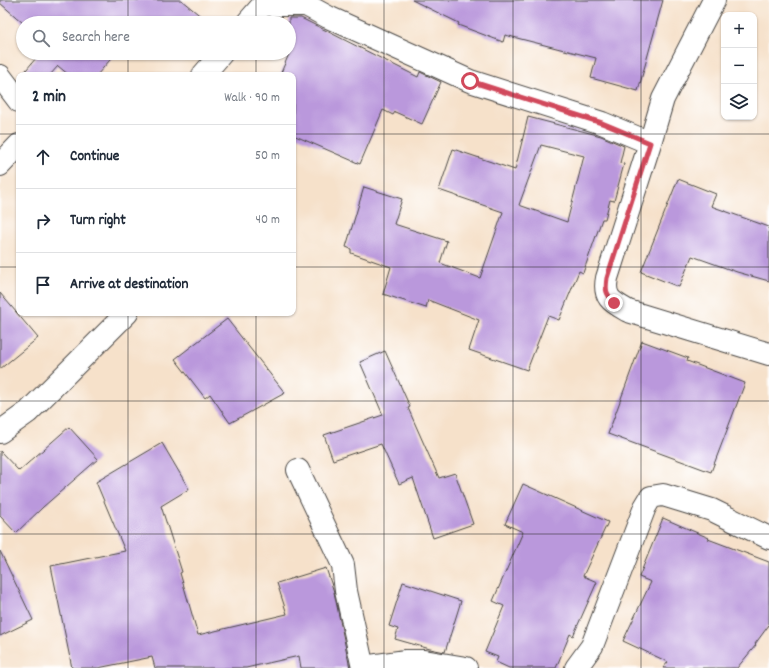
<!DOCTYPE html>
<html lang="en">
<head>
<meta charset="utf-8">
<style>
	body { margin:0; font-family:Dekko,sans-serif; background:#f6f6f7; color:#1f2937 }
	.controls { position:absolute; right:12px; top:12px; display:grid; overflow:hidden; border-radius:8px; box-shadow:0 1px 3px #0004 }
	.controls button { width:36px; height:36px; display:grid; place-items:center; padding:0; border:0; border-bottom:1px solid #e0e1e3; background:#fff; color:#1f2937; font:20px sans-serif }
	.stop { position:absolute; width:12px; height:12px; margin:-9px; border:3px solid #d1495b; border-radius:50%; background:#fff }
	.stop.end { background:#d1495b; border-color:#fff; box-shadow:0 1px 4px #0008 }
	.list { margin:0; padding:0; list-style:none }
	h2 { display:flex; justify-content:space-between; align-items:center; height:52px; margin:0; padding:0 16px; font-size:17px }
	h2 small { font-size:13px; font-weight:400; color:#747a83 }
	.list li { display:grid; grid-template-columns:26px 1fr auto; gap:12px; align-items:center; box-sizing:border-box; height:64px; padding:0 16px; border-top:1px solid #e0e1e3 }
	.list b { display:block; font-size:15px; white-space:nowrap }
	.list em { font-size:13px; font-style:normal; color:#747a83 }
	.icon { flex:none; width:22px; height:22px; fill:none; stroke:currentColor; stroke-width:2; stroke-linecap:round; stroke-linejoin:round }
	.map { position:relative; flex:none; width:769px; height:668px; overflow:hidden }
	.search { position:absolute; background:#fff; box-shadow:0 1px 3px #0004; left:16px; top:16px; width:280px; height:44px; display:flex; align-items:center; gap:10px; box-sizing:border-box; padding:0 14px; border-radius:22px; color:#747a83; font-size:15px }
	.panel { position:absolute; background:#fff; box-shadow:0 1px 3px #0004; left:16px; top:72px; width:280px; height:244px; border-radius:8px }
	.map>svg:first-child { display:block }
</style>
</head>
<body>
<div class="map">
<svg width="769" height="668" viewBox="0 0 769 668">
	<rect width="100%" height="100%" fill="#fff"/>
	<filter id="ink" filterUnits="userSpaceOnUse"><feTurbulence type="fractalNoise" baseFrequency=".025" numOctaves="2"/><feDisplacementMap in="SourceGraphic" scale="8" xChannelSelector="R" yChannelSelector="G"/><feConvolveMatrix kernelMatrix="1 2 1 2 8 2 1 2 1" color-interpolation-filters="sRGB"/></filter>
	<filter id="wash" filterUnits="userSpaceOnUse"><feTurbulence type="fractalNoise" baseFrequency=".012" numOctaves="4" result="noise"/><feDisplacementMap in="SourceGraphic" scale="16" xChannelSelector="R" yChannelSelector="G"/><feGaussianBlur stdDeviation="0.9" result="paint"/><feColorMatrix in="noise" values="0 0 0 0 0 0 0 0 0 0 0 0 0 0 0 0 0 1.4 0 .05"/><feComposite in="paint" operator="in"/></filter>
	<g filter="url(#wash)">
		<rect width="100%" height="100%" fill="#f6e1ca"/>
		<g id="blocks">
			<path fill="#ba98dc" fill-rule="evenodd" d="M0,0H181L203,18L199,23H23L0,3Z
				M412,0H663L638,91L591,78L596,58L505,35L503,42L458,25L459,23Z
				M289,18H301L418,77L420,72L441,82L422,124L395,112L393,115L383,110L360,164L293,135V75H280L289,54Z
				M38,53H116L97,75H69L58,66L50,75H22L36,58L34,57Z
				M528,117L601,136L624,146L620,163L624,164L614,201L610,200L605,219H602L583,273L579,271L559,320L548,316L527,370L469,350L479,320L428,300L426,308L383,294L391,267L351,253V249L346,247L364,187L402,199L394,224L447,241L440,263L480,278L503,212L439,190L453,149L515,170ZM541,145L584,156L567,222L519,205Z
				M678,179L716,194L711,206L769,227V281L737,272L692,256L679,287L641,272Z
				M0,293L38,338L0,369Z
				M227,319L285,393L230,423L210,394L205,398L175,359Z
				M642,341L688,358L687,361L745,383L711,472L608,434Z
				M385,351L410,407L408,408L439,478L455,473L473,524L433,538L413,478L399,484L381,444L333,460L324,435L383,415L360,362Z
				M69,427L98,459L43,507L16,533L0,516V451L19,471Z
				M162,443L189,489L161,506L182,572L180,573L198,635L287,614L277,583L326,568L334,592L350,668H301L299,656L246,668H155L152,657L98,668H72L51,566L125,551L96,482Z
				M523,484L608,522L583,576L597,582L573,636L570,634L556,668H509L496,662L498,657L485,652L504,606L493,601L523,532L505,524Z
				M663,518L709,538L708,539L769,562V625L755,644L756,645L737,668H663L668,662L623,641L651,582L639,577Z
				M0,551L33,620L0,636Z
				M403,582L461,601L445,652L430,649L395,639L398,629L389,626Z"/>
		</g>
	</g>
	<g filter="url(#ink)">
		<use href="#blocks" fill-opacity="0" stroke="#494643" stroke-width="1"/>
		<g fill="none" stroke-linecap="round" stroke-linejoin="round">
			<defs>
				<path id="minor" d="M297,0L328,17L470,81L602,123L650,143L607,278C603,298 612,302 628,311L769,354
					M263,5H305
					M247,23L267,0
					M203,75L222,53
					M0,76L19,101
					M650,143L663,99L714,0
					M0,165L19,145
					M0,432L28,412L127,313
					M298,470L343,565L346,591L363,668
					M363,667L406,661H424L466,668
					M576,668L592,646L645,507L651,497L663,495L712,510L769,538"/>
			</defs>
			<use href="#minor" stroke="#494643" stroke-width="24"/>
			<use href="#minor" stroke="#fff" stroke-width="22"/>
		</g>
	</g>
	<g fill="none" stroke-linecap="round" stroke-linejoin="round" filter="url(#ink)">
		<path stroke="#d1495b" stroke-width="5" d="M470,81L602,123L650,143L607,278C605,291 606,293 614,303"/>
	</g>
	<path fill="none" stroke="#2b2b2b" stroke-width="1" stroke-opacity="0.55" d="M128,0V23M256,0V23M384,0V668M513,0V668M641,0V668M128,53V75M256,53V75M0,134H19M293,134H769M0,267H19M293,267H769M128,313V668M256,313V668M0,401H769M0,534H769"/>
</svg>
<div class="controls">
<button>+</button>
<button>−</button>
<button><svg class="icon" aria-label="layers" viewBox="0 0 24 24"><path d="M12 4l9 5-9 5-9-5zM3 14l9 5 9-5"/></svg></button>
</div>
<div class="stop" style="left:470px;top:81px"></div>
<div class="stop end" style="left:614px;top:303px"></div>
<div class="search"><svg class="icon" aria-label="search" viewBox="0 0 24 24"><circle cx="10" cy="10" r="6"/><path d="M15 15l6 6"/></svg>Search here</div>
<section class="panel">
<h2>2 min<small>Walk · 90 m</small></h2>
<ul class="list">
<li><svg class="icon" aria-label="ahead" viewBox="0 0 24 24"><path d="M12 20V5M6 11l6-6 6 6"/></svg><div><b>Continue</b></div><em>50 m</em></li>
<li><svg class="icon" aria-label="right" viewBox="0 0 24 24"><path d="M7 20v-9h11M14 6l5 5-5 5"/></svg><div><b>Turn right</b></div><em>40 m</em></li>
<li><svg class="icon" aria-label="arrive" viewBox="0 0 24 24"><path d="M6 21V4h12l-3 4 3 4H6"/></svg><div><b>Arrive at destination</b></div></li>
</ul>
</section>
</div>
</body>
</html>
